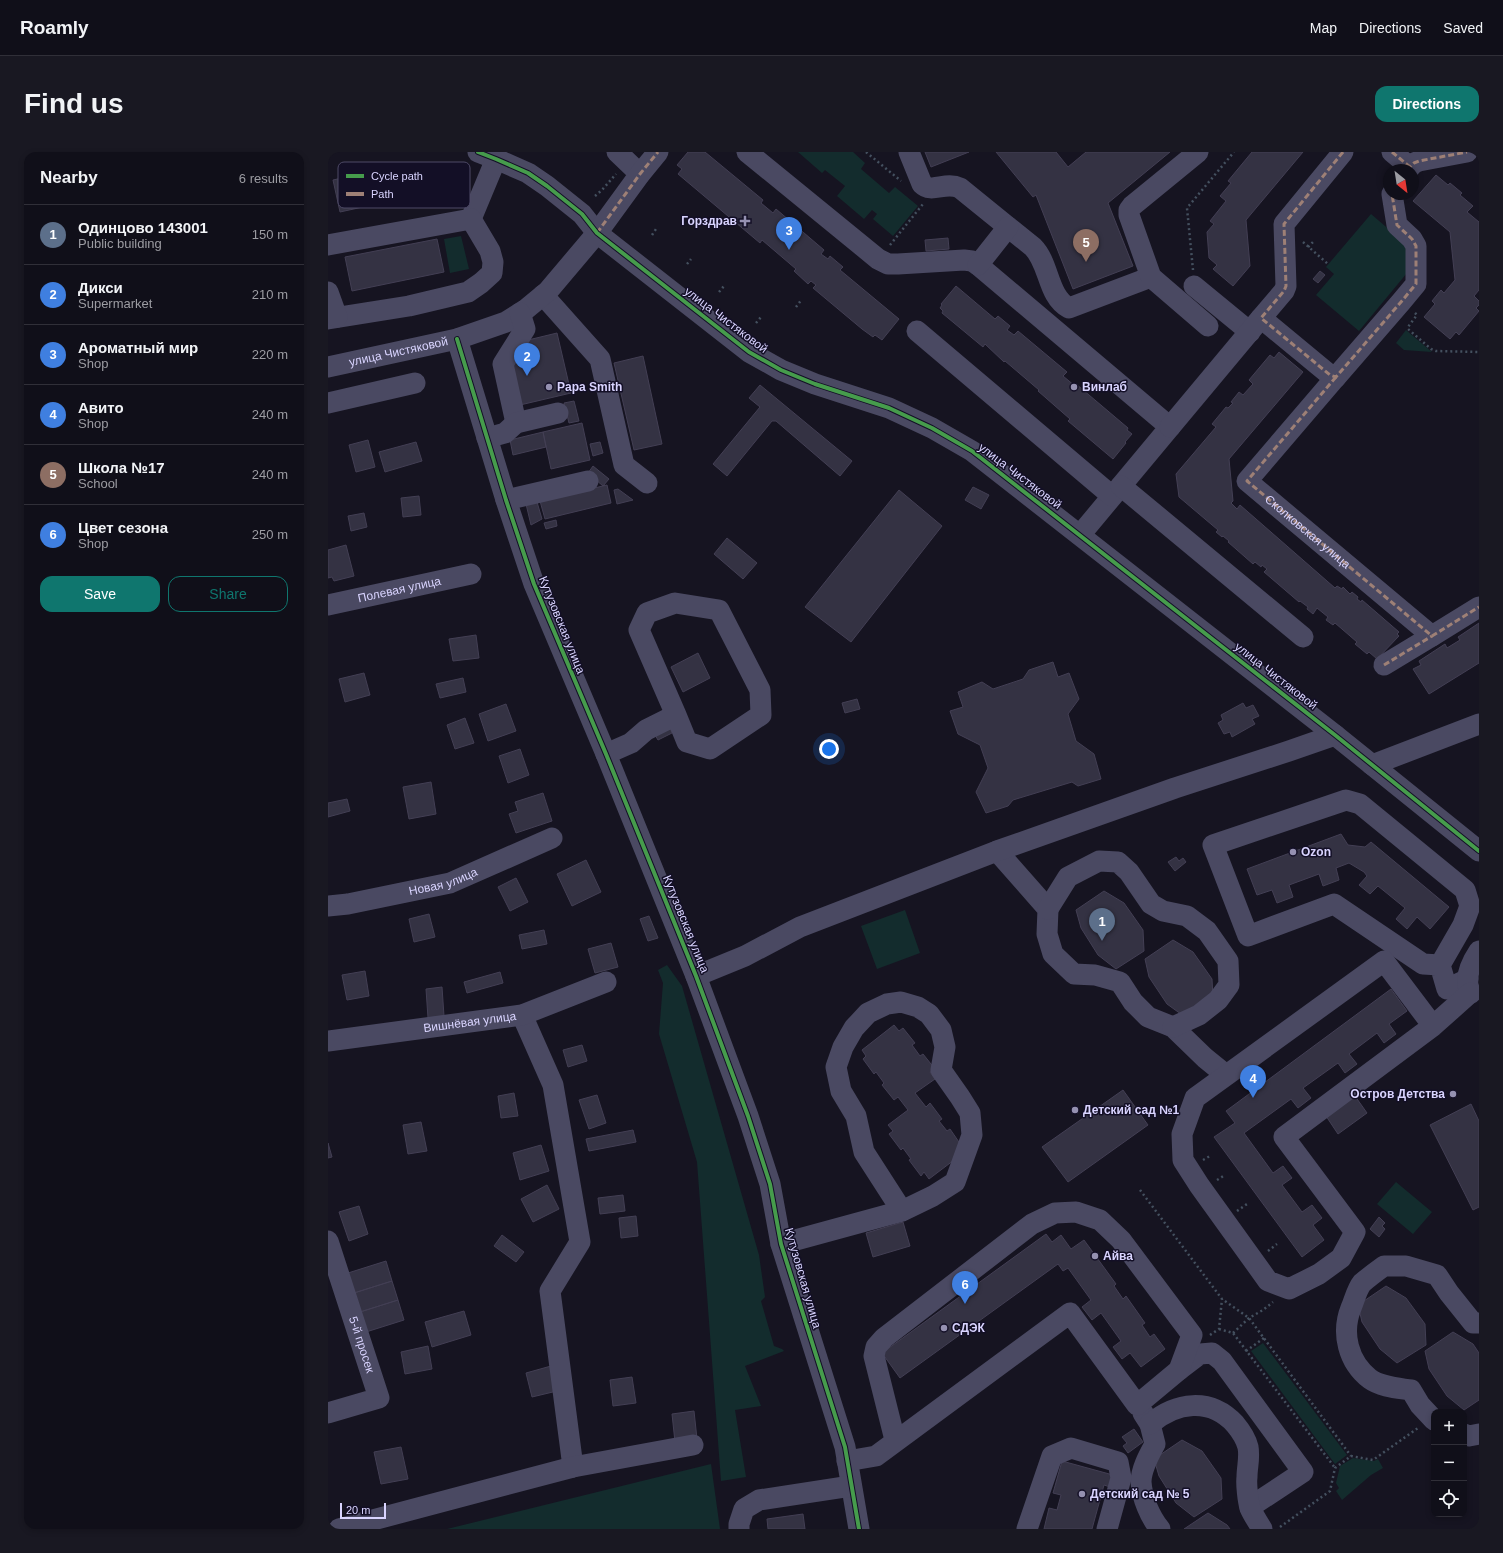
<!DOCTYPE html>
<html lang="en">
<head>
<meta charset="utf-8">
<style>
	body { margin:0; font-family:Helvetica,sans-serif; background:#191822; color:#f1f3f6 }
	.controls { position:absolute; right:12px; bottom:12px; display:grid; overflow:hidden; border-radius:8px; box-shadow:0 2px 6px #0003 }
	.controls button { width:36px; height:36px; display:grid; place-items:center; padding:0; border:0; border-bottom:1px solid #302f38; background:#100f19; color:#f1f3f6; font:20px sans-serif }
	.compass { position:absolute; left:1055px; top:12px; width:36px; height:36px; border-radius:50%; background:#100f19; box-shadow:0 2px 6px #0003; rotate:150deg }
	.scale { position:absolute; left:12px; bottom:10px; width:46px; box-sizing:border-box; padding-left:4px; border:2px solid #d9d4ff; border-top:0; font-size:11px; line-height:14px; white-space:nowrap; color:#d9d4ff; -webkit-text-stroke:3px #130f26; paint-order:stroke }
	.you { position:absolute; left:501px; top:597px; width:14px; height:14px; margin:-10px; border:3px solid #fff; border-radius:50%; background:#1a73e8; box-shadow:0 0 0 6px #1a73e833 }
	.badge { display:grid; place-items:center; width:26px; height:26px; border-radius:50%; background:#0f766e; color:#fff; font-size:13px; font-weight:700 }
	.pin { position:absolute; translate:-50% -33px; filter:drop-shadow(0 1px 2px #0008) }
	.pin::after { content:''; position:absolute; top:21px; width:14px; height:12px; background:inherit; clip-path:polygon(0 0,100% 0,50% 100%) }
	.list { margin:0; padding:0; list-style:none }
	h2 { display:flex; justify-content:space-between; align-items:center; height:52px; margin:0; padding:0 16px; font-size:17px }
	h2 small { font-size:13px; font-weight:400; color:#9c9ca2 }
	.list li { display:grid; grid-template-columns:26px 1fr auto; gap:12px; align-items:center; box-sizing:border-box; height:60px; padding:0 16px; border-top:1px solid #302f38 }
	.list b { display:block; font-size:15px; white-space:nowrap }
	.list p { margin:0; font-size:13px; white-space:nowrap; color:#9c9ca2 }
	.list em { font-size:13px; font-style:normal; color:#9c9ca2 }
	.actions { display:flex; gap:8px; padding:12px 16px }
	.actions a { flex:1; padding:9px 0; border:1px solid #0f766e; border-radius:12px; text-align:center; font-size:14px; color:#0f766e }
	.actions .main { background:#0f766e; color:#fff }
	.icon { flex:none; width:22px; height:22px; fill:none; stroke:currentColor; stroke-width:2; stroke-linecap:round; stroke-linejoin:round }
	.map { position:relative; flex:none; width:1151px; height:1377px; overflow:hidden; border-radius:12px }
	header { display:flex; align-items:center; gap:24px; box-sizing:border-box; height:56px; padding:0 20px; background:#100f19; border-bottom:1px solid #302f38 }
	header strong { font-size:19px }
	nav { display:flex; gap:22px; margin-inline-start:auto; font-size:14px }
	.intro { display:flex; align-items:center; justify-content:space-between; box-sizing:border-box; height:96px; padding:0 24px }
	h1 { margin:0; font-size:28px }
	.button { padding:10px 18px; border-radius:12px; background:#0f766e; color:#fff; font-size:14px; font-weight:700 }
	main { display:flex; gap:24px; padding:0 24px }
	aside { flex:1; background:#100f19; border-radius:12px; box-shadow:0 2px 6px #0003 }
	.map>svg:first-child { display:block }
</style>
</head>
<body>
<header>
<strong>Roamly</strong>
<nav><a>Map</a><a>Directions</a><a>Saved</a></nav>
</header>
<div class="intro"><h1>Find us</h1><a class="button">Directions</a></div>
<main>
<aside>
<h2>Nearby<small>6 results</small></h2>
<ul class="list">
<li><span class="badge" style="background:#5c6f8a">1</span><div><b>Одинцово 143001</b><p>Public building</p></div><em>150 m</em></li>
<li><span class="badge" style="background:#3f7fe0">2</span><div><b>Дикси</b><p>Supermarket</p></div><em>210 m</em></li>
<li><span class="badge" style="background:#3f7fe0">3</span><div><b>Ароматный мир</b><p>Shop</p></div><em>220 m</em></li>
<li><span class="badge" style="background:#3f7fe0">4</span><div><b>Авито</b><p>Shop</p></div><em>240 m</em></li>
<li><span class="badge" style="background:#8d6e63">5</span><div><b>Школа №17</b><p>School</p></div><em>240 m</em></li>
<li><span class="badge" style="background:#3f7fe0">6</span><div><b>Цвет сезона</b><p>Shop</p></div><em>250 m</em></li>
</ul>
<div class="actions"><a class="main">Save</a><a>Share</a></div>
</aside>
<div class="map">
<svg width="1151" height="1377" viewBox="0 0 1151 1377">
	<rect width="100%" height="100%" fill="#161421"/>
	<path fill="#132c2d" d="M470,0H525L537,11L533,17L561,41L567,35L590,54L565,84L545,67L549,62L544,58L536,67L509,44L517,34L497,18L494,21Z
		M1043,62L1078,92L1079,121L1031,179L988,143L1006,122L998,115Z
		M133,84L141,117L122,121L116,87Z
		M1078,178L1104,200L1076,198L1068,191Z
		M577,758L592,801L549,817L533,774Z
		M339,813L354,834L431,1103L437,1145L433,1149L446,1194L454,1197L456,1199L417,1214L433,1254L407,1258L418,1325L393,1329L369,1010L331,882L335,831L330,818Z
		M1068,1030L1104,1060L1085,1082L1049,1052Z
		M935,1191L1019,1303L1007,1312L923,1199Z
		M1025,1306L1046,1309L1050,1307L1055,1316L1043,1323L1014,1348L1008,1339L1011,1336L1008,1331L1012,1314Z
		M383,1312L392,1377H119Z"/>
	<path fill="#343243" stroke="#433f54" d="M360,0H377L435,48L433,51L445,61L448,57L496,98L493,102L500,107L502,104L515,115L512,118L571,167L554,188L547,183L545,185L534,177L485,136L488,133L483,129L480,132L466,119L468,117L434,88L432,91L350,22L354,17L349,13Z
		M597,0H641L603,15Z
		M668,0H728L740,15L758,0H842L780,51L805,114L745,137L708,43L705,45Z
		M924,0H975L918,68L922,114L905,134L885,117L889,113L881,106L879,80L886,72L882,69L898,49L892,44L903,31L900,29Z
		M45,19L53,51L12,60L5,28Z
		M1108,23L1120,33L1122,31L1134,41L1132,43L1145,54L1139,60L1151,70V138L1146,144L1151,149V153L1148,156L1151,159L1131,183L1128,180L1122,187L1096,165L1107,152L1104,149L1113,138L1116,141L1127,128L1122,80L1085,49Z
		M620,86L621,97L598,99L597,88Z
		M109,87L116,120L24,139L17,105Z
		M992,119L997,123L990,131L985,127Z
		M628,134L667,167L670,164L682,174L679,178L686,183L690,179L739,220L735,224L747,234L748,232L800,276L799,278L804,282L797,290L798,291L785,307L740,269L742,267L710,239L711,238L677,209L676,210L657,192L655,195L614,161L615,159L612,156L614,153L613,152Z
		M229,181L243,241L192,253L182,211L196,189Z
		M951,200L975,220L901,307L905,349L903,351L909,357L912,353L1007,436L1009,434L1014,437L1015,435L1022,442L1024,440L1030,445L1029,447L1033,450L1034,448L1071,480L1069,482L1071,484L1049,507L1041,500L1039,502L1027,492L1029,490L1007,471L1005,473L998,468L1000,465L989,456L985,462L979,457L980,455L972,449L971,450L936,420L939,417L934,413L933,415L927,410L925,412L900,390L901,389L895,384L894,385L888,380L890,378L851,345L848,322L888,275L884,272L898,255L900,256L905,251L903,250L911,240L915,243L925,232L921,228L942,203L946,206Z
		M315,204L334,292L306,298L286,211Z
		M432,233L524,309L512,324L448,269H444L399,324L385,312L432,255L421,246Z
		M246,249L251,269L241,271L236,251Z
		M254,271L262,308L223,317L215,280Z
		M215,280L218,295L185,303L182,288Z
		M40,288L47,315L28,320L21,293Z
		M88,290L94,309L57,320L51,300Z
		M272,290L275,301L265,304L262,292Z
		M265,314L281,327L275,334L260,321Z
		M279,333L283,351L217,367L212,349Z
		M645,335L661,343L653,357L637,348Z
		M290,337L305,348L289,352L286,338Z
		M571,338L614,374L523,490L477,455Z
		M91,344L93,363L75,365L73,346Z
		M209,350L214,367L203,373L198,352Z
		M36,361L39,375L23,379L20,364Z
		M228,368L229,374L218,377L216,371Z
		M399,386L429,411L415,427L386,402Z
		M18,393L26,424L6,429L4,425L0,426V398Z
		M1151,471V511L1101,542L1085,517L1093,513L1091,509L1117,492L1119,496L1132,488L1130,485Z
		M148,483L151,506L125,509L121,487Z
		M370,501L382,526L355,540L343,515Z
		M725,510L730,525L741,521L751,547L740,562L748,589L766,602L773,627L750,634L744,630L685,648L680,654L658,661L648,640L660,616L652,593L630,582L622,559L635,555L630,540L654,530L665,537L695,527L701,518Z
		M36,521L42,543L17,550L11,527Z
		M135,526L138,540L112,546L108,532Z
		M529,547L532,557L517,561L514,551Z
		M915,551L918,556L925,553L931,564L924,567L927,572L904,585L902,580L896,582L890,571L895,568L893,563Z
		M178,552L188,579L160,589L151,562Z
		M137,566L146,591L127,597L119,573Z
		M342,576L344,581L330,588L327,583Z
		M192,597L201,623L180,631L171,604Z
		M103,630L108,662L81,667L75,635Z
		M215,641L224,669L188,681L181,662L190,659L187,650Z
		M19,647L22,659L0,665V651Z
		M1013,682L1020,693L1037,695L1043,690L1121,755L1102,777L1089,765L1079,777L1068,767L1077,756L1050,734L1042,742L1031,733L1039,724L1036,720L1021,711L1008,716L1011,728L995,734L991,722L961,733L965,745L949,751L944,738L929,743L919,717Z
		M848,705L851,709L855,706L858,710L847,719L840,710Z
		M258,708L273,740L244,754L229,722Z
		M188,726L200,750L182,759L170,735Z
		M776,739L796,751L815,778L816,799L788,817L770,803L753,776L748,758Z
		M101,762L107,785L86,790L81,767Z
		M321,764L330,786L320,789L312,767Z
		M216,778L219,792L194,797L191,783Z
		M845,788L865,800L884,827L885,847L857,865L839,852L821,825L817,807Z
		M283,791L290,815L267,821L260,797Z
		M37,819L41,844L19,848L14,823Z
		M172,820L175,831L139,841L136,830Z
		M114,835L116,864L100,866L98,837Z
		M1063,837L1079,859L1061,872L1068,882L1056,891L1049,881L1021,902L1029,912L1017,921L1010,911L975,936L983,946L970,956L963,947L916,981L945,1021L955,1014L964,1026L954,1033L974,1060L984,1053L994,1066L985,1073L996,1088L974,1105L886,985L907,971L898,959Z
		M566,873L571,879L575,876L587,891L584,893L592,904L595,902L607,917L602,920L607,927L587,941L598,955L602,951L614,967L611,969L619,979L622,977L633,993L634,1002L601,1027L596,1020L593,1024L581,1008L583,1007L575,996L573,998L561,982L565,979L560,973L580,958L570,945L566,948L554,933L556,931L548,920L546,922L535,907L538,904L534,898Z
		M254,893L259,909L240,915L235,898Z
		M795,938L820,973L740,1030L714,995Z
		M186,941L190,964L173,966L170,944Z
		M269,943L278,971L261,977L251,948Z
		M1027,944L1039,961L1010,982L998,964Z
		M1143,952L1151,969V1055L1145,1058L1102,973Z
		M93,970L99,999L80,1002L75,973Z
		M305,978L308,990L261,999L258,987Z
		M0,991L4,1005L0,1006Z
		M213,993L221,1019L192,1028L185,1001Z
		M219,1033L231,1057L205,1070L193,1047Z
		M295,1043L297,1059L272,1062L270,1046Z
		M31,1054L40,1082L21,1089L11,1060Z
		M308,1064L310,1084L293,1086L291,1066Z
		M1051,1065L1057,1071L1054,1074L1057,1077L1051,1085L1042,1077Z
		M575,1070L582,1094L545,1105L538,1081Z
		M718,1082L724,1090L733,1083L743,1097L756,1088L788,1132L786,1134L795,1147L798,1144L817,1171L814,1173L822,1185L826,1182L837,1197L813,1215L802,1201L794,1207L785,1195L793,1189L773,1161L764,1168L754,1155L763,1148L740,1116L735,1119L730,1112L572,1226L554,1201Z
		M174,1083L196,1100L188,1110L166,1094Z
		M58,1109L64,1129L26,1141L20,1121Z
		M64,1129L70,1148L32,1160L26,1141Z
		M1058,1134L1078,1146L1097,1172L1098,1193L1069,1211L1052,1197L1034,1170L1030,1153Z
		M70,1148L76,1168L38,1180L32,1160Z
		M136,1159L143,1183L104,1195L97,1170Z
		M1125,1180L1145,1192L1151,1201V1248L1136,1258L1119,1244L1101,1217L1097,1199Z
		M100,1194L104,1217L77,1222L73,1200Z
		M223,1214L229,1239L204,1245L198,1221Z
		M304,1225L308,1251L285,1254L282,1228Z
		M366,1259L369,1287L347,1290L344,1262Z
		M806,1277L815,1290L800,1301L795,1294L799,1291L794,1285Z
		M854,1288L874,1299L893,1326L894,1347L866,1365L848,1351L831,1324L826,1307Z
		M73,1295L80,1327L53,1332L46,1300Z
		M734,1309L785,1323L782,1335L776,1333L764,1377H716L721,1356L729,1358L733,1343L725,1341Z
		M880,1361L899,1373L902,1377H856Z
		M475,1362L477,1377H440L439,1367Z"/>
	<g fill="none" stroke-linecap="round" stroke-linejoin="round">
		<path stroke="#44505f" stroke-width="2.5" stroke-dasharray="2 3" stroke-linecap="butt" d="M538,0L573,29
			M267,44L274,38L288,22
			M324,83L328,77
			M975,90L1000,112
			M562,93L595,52
			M980,95L985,90
			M359,112L363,107
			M865,118L859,56L906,0
			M391,140L396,134
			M468,155L474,147
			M1087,161L1089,163L1080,175V177L1103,197L1108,199L1151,200
			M428,171L433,165
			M875,1008L882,1004
			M889,1028L897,1023
			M812,1038L894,1147L921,1166L1023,1304
			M909,1059L919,1052
			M940,1099L949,1092
			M891,1177L905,1181L1007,1316
			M905,1181L921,1166L935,1158L945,1150
			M882,1183L891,1177L894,1147
			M918,1199L936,1186
			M952,1375L1002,1339L1007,1316L1023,1304L1045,1308L1090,1276"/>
		<g stroke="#4a4962" stroke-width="21">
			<path d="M150,0L168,7L200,21L219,34L254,62L269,81L421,200L453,218L487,232L561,256L604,276L644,299L1007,583L1151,699"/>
			<path d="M289,0L312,22"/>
			<path d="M419,0L550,107L560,112H570L636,108L644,109L650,113L842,275L752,383"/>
			<path d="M581,0L594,32C604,42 617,29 632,36L705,95C722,112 719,144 741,156L823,125"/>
			<path d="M870,0L804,54L801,58V63L823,125L880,174"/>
			<path d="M1015,0L956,72L958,134L956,139L933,166L1002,223L1008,225L1073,150L1088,132V94L1084,87L1069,73L1064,42"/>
			<path d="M1064,0L1082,15"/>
			<path d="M1079,18L1086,11L1091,9L1139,0"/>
			<path d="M143,67L168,7"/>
			<path d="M0,93L143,67L162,99L165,110L164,121L153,131L140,140L81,154L0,167"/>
			<path d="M650,113L680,75"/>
			<path d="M866,134L922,180"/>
			<path d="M0,140L9,165"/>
			<path d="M215,143L272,207L296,313L319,331"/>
			<path d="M589,179L784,344"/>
			<path d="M129,187L178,348L206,432L278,602L368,824L420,964L442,1032L453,1092L517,1295L531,1377"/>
			<path id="s1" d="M0,215L129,187L178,170L197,158L220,139L269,81L312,22L330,0"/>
			<path d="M1008,225L919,329L1104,484L1151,455"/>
			<path d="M0,251L87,231"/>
			<path d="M188,271L175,212L197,177L192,161"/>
			<path d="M842,275L933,166"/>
			<path d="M159,286L177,281L188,271L230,261"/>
			<path d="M793,334L975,485"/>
			<path d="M178,348L260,329"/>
			<path id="s2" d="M0,453L143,422"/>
			<path d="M1056,513L1104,484"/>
			<path d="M278,602L303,591L318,578L348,563L311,478L319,461L347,451L391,458L432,538L433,563L382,597L359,590L348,563"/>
			<path d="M1044,613L1151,572"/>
			<path d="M669,699L720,757L719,782L725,802L746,822L767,823L792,830L805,850L820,865L845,875L877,906L898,923"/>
			<path id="s3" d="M0,754L20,752L122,731L224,686"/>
			<path d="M720,757L740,725L771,709L790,710L801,720L823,752L835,759L859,764L879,779L900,809L901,833L890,848L871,863L845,875"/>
			<path d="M1112,813L1135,773L1142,754L1137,738L1032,652L1018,648L885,693L920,784L1006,752L1095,812L1112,813L1119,837L1140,827"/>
			<path d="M368,824L417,804L472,775L669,699L847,636L961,599L1007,583"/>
			<path d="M1143,841C1135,828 1143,811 1151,799"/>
			<path d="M194,863L225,933L252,1090L222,1139L245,1315"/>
			<path d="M1105,874L1056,809L867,946L854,982L855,1008L871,1033L940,1129L961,1137L991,1122L1013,1106L1027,1080L956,985L1105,874L1142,841"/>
			<path id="s4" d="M0,889L194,863L278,830"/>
			<path id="s5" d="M0,1089L51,1246L0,1261"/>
			<path d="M453,1092L574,1059L605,1044L627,1030L644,983L642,961L632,945L613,918L617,895L613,878L601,862L590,855L573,850L559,852L540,861L526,876L515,895L508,915L513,939L528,964L536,1000L574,1059"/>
			<path d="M851,1218L872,1202L884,1201L894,1209L975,1320L922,1355"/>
			<path d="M815,1261L822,1272L827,1292C821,1303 813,1317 813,1330C814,1346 822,1365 832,1377"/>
			<path d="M1106,1268L1092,1253L1083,1238C1070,1236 1053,1235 1042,1227C1020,1210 1013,1181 1023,1156C1026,1149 1029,1137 1034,1131C1041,1125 1049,1119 1056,1114H1078L1109,1123L1121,1141L1145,1171H1151"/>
			<path d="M822,1272C848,1250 882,1245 907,1272C912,1278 918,1287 920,1295C922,1306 919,1315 919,1325C918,1332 920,1349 922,1356C925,1363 930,1370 934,1377"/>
			<path d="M1136,1282L1141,1284L1151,1282"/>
			<path d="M519,1309L548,1304L742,1161L809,1253L851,1218L864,1183L793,1088L772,1068L748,1060L727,1061L704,1072L556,1186L548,1195L546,1204L567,1288"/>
			<path d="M11,1377L245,1315L365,1293"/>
			<path d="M411,1377V1372L416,1357L431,1348L523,1334"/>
			<path d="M699,1377L724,1304L743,1296L790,1310L793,1326L779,1377"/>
		</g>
		<g stroke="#9e8076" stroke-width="3" stroke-dasharray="6 3" stroke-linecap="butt">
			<path d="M1015,0L956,72L958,134L956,139L933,166L1002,223L1008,225L1073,150L1088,132V94L1084,87L1069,73L1064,42"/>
			<path d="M1064,0L1082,15"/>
			<path d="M1079,18L1086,11L1091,9L1139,0"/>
			<path d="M269,81L312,22L330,0"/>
			<path id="s6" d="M1008,225L919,329L1104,484L1151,455"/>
			<path d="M1056,513L1104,484"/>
		</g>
		<defs>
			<path id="cycleway" d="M150,0L168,7L200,21L219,34L254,62L269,81L421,200L453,218L487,232L561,256L604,276L644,299L1007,583L1151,699
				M129,187L178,348L206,432L278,602L368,824L420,964L442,1032L453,1092L517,1295L531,1377"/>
		</defs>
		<use href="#cycleway" stroke="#130f26" stroke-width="6"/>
		<use href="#cycleway" stroke="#469c4c" stroke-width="4"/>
	</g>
	<g fill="#9591b1" stroke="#130f26" stroke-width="1.5">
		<path d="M415 63h4v4h4v4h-4v4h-4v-4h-4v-4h4z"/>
		<circle cx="221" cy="235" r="4"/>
		<circle cx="746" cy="235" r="4"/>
		<circle cx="965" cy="700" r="4"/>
		<circle cx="1125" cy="942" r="4"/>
		<circle cx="747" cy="958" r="4"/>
		<circle cx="767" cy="1104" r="4"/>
		<circle cx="616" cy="1176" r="4"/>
		<circle cx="754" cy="1342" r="4"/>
	</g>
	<g text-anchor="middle" stroke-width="3" stroke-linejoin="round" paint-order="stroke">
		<g font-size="12" font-weight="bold" fill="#d9d4ff" stroke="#130f26" text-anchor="start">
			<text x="409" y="73" text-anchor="end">Горздрав</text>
			<text x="229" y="239">Papa Smith</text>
			<text x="754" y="239">Винлаб</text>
			<text x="973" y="704">Ozon</text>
			<text x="1117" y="946" text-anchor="end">Остров Детства</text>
			<text x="755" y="962">Детский сад №1</text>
			<text x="775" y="1108">Айва</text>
			<text x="624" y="1180">СДЭК</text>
			<text x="762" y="1346">Детский сад № 5</text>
		</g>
		<g font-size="12" fill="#d9d4ff" stroke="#130f26">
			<text transform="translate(398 168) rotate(37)" y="4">улица Чистяковой</text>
			<text dy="4" stroke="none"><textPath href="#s1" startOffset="72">улица Чистяковой</textPath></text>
			<text transform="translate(692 324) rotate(37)" y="4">улица Чистяковой</text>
			<text dy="4" stroke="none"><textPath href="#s6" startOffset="216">Сколковская улица</textPath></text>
			<text dy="4" stroke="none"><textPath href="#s2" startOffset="73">Полевая улица</textPath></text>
			<text transform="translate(234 473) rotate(68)" y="4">Кутузовская улица</text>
			<text transform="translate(948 524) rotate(38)" y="4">улица Чистяковой</text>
			<text dy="4" stroke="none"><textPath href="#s3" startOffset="118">Новая улица</textPath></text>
			<text transform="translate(358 772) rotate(68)" y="4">Кутузовская улица</text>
			<text dy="4" stroke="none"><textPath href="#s4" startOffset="143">Вишнёвая улица</textPath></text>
			<text transform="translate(475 1126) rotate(74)" y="4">Кутузовская улица</text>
			<text dy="4" stroke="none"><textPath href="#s5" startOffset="109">5-й просек</textPath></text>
		</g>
	</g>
	<rect x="10" y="10" width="132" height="46" rx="6" fill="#130f26" stroke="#4e4a67" stroke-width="1"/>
	<rect x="18" y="22" width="18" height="4" fill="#469c4c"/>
	<rect x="18" y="40" width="18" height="4" fill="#9e8076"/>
	<g font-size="11" fill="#d9d4ff">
		<text x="43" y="28">Cycle path</text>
		<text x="43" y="46">Path</text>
	</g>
</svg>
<div class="controls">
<button>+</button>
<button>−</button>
<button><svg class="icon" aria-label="locate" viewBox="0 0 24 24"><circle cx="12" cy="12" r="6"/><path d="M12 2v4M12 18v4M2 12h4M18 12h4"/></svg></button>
</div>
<svg class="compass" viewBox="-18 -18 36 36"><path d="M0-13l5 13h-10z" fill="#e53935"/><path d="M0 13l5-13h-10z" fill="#9c9ca2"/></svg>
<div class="scale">20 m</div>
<div class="you"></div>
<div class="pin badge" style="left:774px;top:789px;background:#5c6f8a">1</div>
<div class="pin badge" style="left:199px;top:224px;background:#3f7fe0">2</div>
<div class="pin badge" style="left:461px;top:98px;background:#3f7fe0">3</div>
<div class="pin badge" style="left:925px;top:946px;background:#3f7fe0">4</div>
<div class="pin badge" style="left:758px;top:110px;background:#8d6e63">5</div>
<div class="pin badge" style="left:637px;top:1152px;background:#3f7fe0">6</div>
</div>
</main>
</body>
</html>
